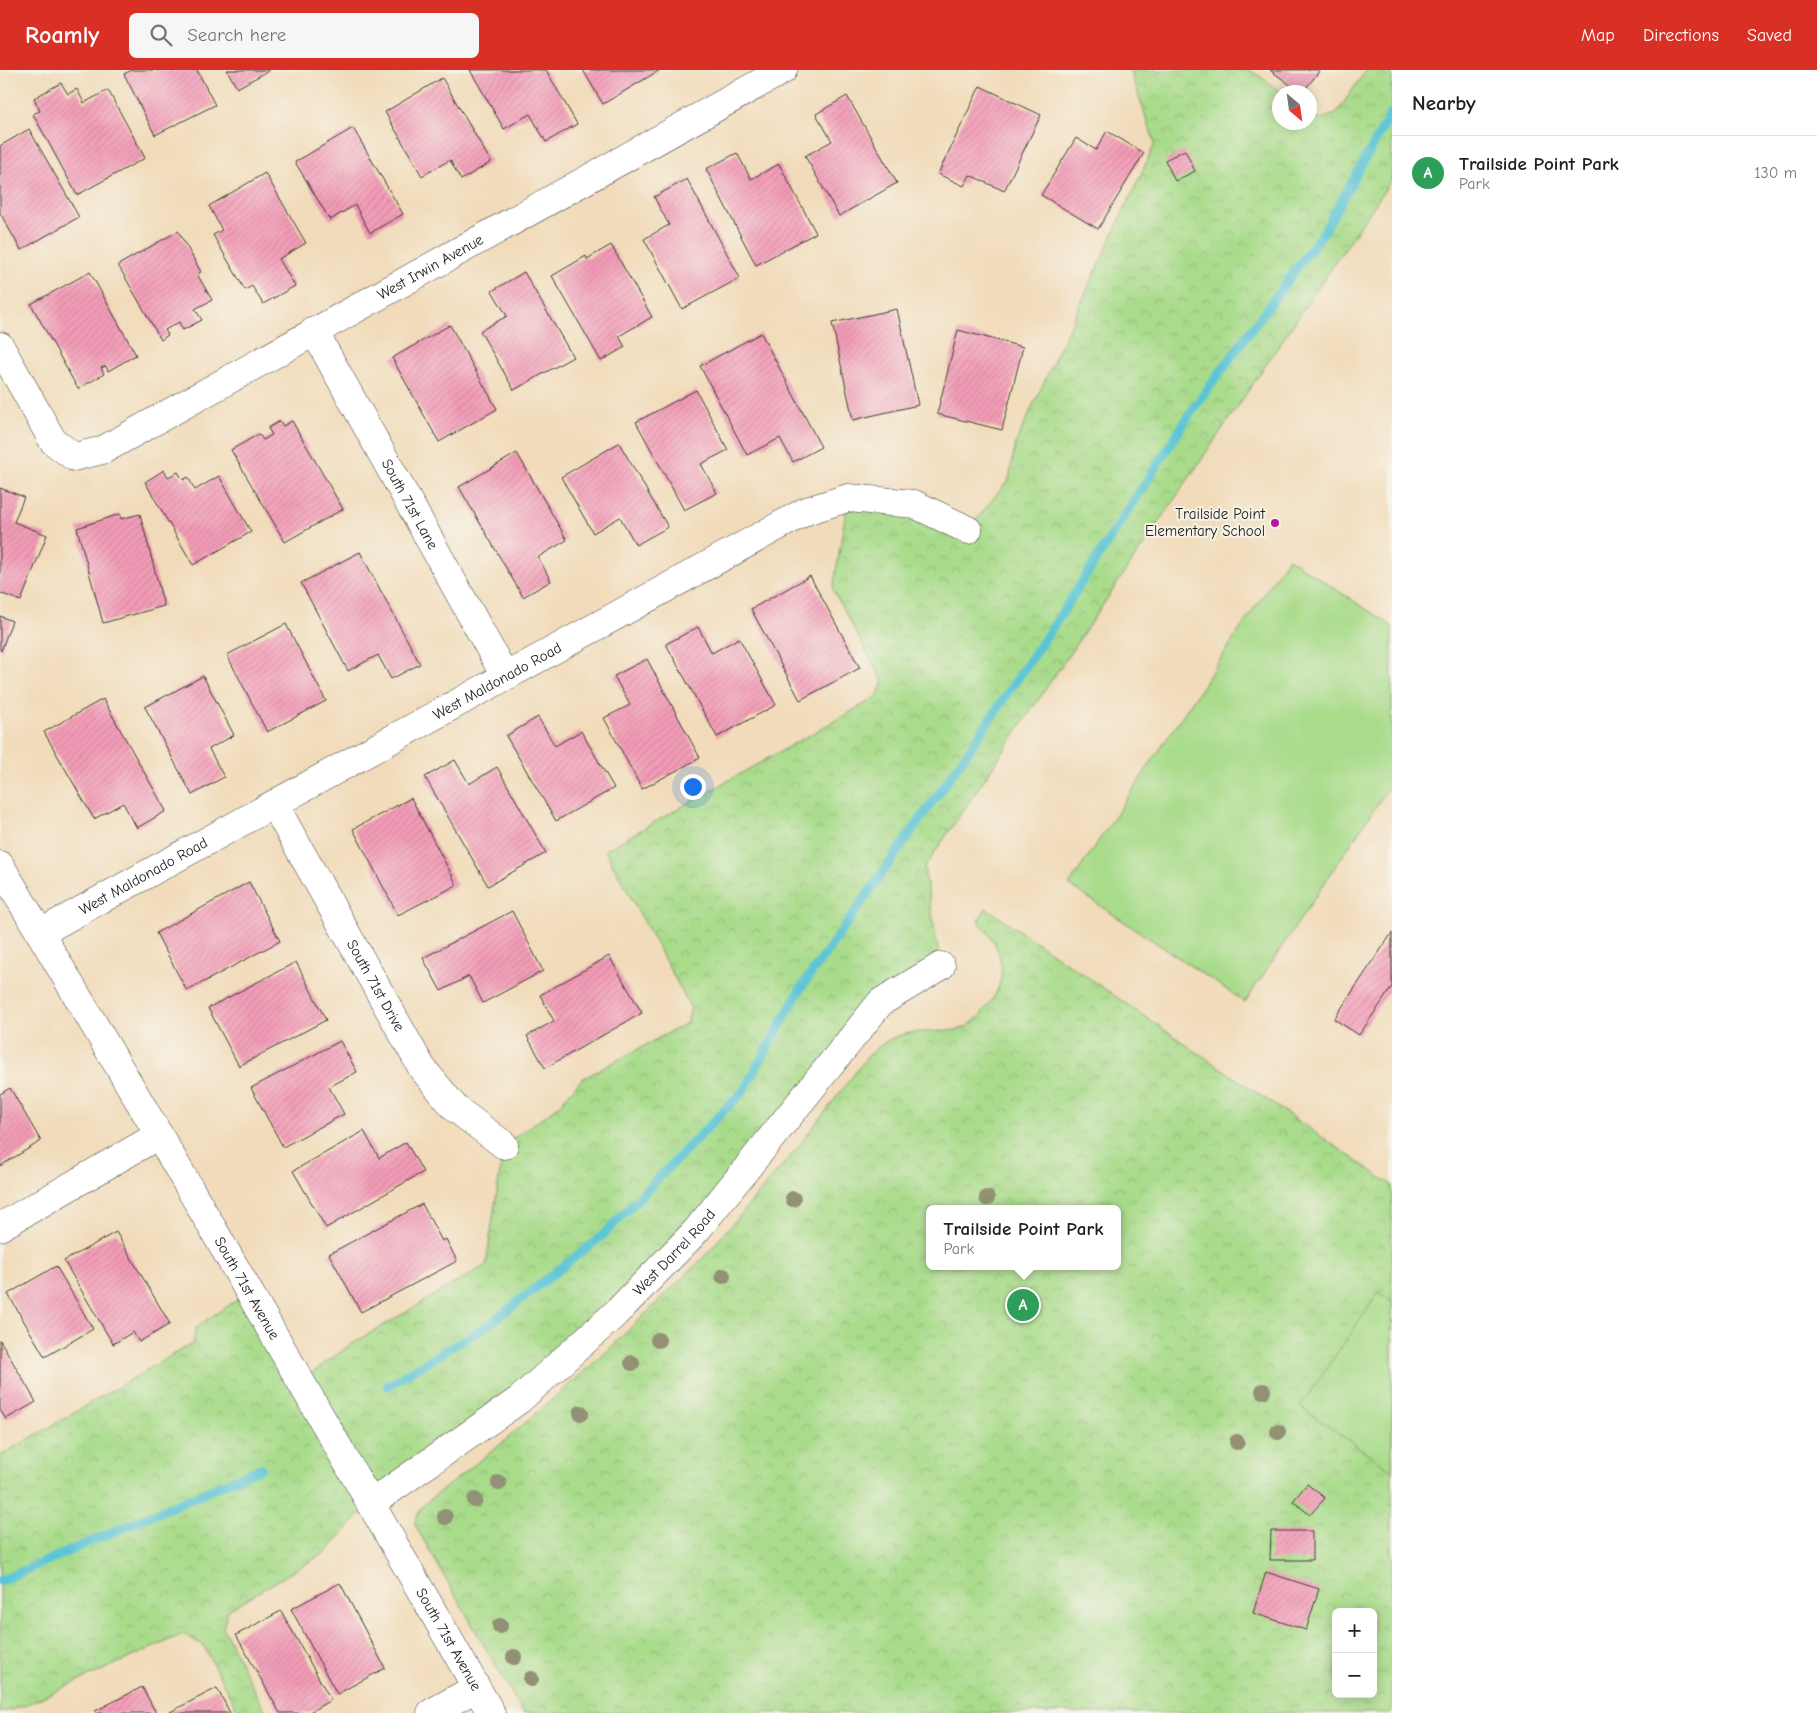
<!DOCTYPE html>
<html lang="en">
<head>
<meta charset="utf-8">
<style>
	body { margin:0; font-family:"Comic Neue",sans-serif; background:#f6f6f6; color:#202124 }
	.controls { position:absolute; right:15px; bottom:15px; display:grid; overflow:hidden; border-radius:8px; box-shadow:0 2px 12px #0003 }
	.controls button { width:45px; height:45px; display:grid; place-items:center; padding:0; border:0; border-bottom:1px solid #e0e0e0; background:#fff; color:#202124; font:25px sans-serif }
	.compass { position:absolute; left:1272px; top:15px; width:45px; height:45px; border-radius:50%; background:#fff; box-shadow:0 2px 12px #0003; rotate:151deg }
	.you { position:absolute; left:692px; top:716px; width:18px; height:18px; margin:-12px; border:4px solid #fff; border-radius:50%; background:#1a73e8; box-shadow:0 0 0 8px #1a73e833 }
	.badge { display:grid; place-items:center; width:32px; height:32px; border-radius:50%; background:#d93025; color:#fff; font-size:16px; font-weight:700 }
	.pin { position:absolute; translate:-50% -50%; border:2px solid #fff; box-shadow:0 1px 5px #0006 }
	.popup { position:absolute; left:926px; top:1135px; width:195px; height:65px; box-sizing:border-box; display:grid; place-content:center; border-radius:8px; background:#fff; filter:drop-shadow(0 1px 4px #0005); font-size:16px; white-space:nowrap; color:#757577 }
	.popup b { font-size:19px; color:#202124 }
	.popup::after { content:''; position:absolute; left:50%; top:100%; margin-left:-10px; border:10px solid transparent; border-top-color:#fff }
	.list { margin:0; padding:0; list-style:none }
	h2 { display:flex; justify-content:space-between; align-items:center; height:65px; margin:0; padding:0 20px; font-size:21px }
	h2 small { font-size:16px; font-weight:400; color:#757577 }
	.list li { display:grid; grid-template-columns:32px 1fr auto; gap:15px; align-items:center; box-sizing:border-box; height:75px; padding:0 20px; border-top:1px solid #e0e0e0 }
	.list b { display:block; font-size:19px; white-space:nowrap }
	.list p { margin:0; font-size:16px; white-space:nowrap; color:#757577 }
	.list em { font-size:16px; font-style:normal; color:#757577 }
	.icon { flex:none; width:28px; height:28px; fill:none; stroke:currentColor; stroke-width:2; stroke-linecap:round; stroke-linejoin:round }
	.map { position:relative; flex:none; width:1392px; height:1643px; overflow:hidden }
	header { display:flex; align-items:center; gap:30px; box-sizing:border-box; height:70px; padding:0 25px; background:#d93025; color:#fff }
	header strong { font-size:24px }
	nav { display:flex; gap:28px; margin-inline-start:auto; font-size:18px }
	.search { width:350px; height:45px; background:#f6f6f6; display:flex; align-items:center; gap:12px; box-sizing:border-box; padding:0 18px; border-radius:8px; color:#757577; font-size:19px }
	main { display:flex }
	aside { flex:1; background:#fff }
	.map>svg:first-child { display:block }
</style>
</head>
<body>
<header>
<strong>Roamly</strong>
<div class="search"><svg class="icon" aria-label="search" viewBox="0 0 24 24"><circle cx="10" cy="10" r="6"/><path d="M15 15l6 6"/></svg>Search here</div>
<nav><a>Map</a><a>Directions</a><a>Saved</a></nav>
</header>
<main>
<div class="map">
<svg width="1392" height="1643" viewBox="0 0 1392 1643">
	<defs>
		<pattern id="park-crowns" width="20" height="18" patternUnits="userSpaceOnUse" patternTransform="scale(1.25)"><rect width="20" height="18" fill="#a8db8a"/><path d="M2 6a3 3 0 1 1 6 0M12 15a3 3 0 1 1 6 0" fill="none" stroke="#90bb76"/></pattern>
		<pattern id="building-hatch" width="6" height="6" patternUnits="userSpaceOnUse" patternTransform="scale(1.25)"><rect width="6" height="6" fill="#f39cb7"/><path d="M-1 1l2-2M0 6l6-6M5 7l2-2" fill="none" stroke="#d0869d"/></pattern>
	</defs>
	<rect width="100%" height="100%" fill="#f7f3e8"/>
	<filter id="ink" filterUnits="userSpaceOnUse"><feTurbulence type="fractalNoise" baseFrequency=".02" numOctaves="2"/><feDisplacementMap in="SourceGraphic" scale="10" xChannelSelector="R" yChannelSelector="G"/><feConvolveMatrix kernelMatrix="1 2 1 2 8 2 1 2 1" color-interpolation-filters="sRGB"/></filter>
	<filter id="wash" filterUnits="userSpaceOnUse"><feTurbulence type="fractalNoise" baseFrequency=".0096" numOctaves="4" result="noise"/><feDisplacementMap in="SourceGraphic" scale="20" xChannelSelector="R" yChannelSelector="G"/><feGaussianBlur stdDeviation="1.12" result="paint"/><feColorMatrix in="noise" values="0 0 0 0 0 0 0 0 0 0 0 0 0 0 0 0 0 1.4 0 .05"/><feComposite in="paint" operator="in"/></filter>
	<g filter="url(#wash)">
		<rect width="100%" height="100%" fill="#f1dbba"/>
		<path fill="url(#park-crowns)" stroke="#627c53" fill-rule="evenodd" d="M1130,0H1250L1282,22H1280V52H1310V42L1320,49L1336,44L1366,0H1392V109L924,798L941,896L881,932L616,1243L370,1434L326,1482L228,1540L223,1558L266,1643H239L203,1575L183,1564L23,1636L0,1643V1386L193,1273L196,1257L249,1222L301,1311L350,1275L486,1195L504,1075L556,1038L582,1009L687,953L691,938L605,780L877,627L883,612L833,520L848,428L968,460L1009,409L1016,372L1155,74Z
			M986,838L1392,1115V1643H523L415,1455V1450L423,1435L501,1374L605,1283L705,1186L794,1082L869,985C897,960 907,963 943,961C949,960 957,961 962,959C972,955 979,947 985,939C1012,909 1003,877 978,851ZM929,1139H1117V1196H929ZM1336,1542H1373V1624H1336Z"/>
		<path fill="#a8db8a" stroke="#627c53" d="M1288,488L1392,556V712L1245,932L1069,815Z
			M1379,1222L1392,1232V1400L1300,1337Z"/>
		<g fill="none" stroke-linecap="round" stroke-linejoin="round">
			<path stroke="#5ac4d5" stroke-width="9" d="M387,1316L487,1256L602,1166L744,1020L801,918L965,686L1060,546L1193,339L1324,161L1392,42
				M0,1511L261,1398"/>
		</g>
		<g id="blocks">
			<path fill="url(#building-hatch)" d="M132,0H197L215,35L155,65L124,4Z
				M227,0H270L237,18Z
				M470,0H546L577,54L546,72L530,44L504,59Z
				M583,0H660L603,34Z
				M1270,0H1320L1303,22H1300Z
				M442,8L491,92L461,110L450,90L422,106L385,42Z
				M61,13L68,24L77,19L84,33L108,20L145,88L77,125L33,44L40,41L34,28Z
				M980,16L1041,45L1004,121L970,105L964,116L938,104Z
				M847,26L897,113L839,146L805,86L832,71L816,44Z
				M353,58L403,144L370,163L355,135L330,150L295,92Z
				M29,59L79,147L21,180L0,143V76Z
				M1107,61L1144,83L1098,159L1041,125L1076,68L1096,80Z
				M1185,80L1195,101L1175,111L1165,90Z
				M737,83L751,109L779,94L816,163L756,195L706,99Z
				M265,103L306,173L279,189L295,216L263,234L252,216L245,220L213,165L222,160L209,136Z
				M687,109L740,208L682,239L644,169L669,155L654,127Z
				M178,161L201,202L197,204L212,230L195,239L202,250L183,260L179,252L165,260L168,265L161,270L118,195Z
				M611,175L652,247L619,266L625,277L601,291L552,206L586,186L587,189Z
				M90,202L136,285L108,301L106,296L101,298L104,304L78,319L31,234Z
				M524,202L573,287L514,320L480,261L507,246L492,221Z
				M897,239L918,335L853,350L832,253Z
				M450,255L497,339L439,372L392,288Z
				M958,260L1023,277L1002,360L937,344Z
				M761,263L821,377L793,392L780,368L747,385L700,296Z
				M696,320L728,380L701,394L717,423L684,440L636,352Z
				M280,351L283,356L292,351L343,439L285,472L231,380L259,364L263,370L272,365L268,358Z
				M619,373L668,457L636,475L620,447L593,463L561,407Z
				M517,383L567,470L538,487L551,511L523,527L459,417Z
				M164,400L168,407L178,402L183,410L188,407L195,420L219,406L251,462L193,495L145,412Z
				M0,418L24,427L14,452L47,465L21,531L0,523Z
				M120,444L121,449L140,444L164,536L103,553L77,458Z
				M360,482L420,594L391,609L378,585L348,601L301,513Z
				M810,506L860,598L800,630L751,539Z
				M0,546L12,551L1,581L0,580Z
				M286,554L326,631L267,662L227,585Z
				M698,557L712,583L739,568L776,635L717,667L666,574Z
				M647,589L700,688L642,719L604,648L630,635L614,606Z
				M203,606L234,665L209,679L224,707L192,725L145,637Z
				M103,629L166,741L137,758L123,733L94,749L44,662Z
				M538,647L555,676L581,661L614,718L556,751L506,666Z
				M455,690L469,714L497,697L546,783L488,816L425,707Z
				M411,728L457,815L398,845L353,759Z
				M249,812L280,871L187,921L156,863Z
				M512,841L543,901L483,933L469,906L441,921L423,888Z
				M1392,863V917L1359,965L1334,949Z
				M609,886L642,943L545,998L527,966L554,951L540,925Z
				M296,892L326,950L239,996L208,938Z
				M340,971L357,1002L329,1017L344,1044L283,1077L251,1018Z
				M10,1018L41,1071L0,1096V1024Z
				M364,1061L379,1088L406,1072L423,1102L326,1158L293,1101Z
				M422,1134L442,1171L446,1169L457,1191L361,1242L329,1184Z
				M116,1162L170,1254L139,1272L133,1262L113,1274L64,1191Z
				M56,1196L93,1259L45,1287L8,1224Z
				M0,1270L36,1332L6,1349L0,1340Z
				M1307,1414L1325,1428L1310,1445L1293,1431Z
				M1271,1461H1312V1490H1270Z
				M1266,1502L1319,1519L1306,1560L1253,1543Z
				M340,1513L385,1598L337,1624L291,1539Z
				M281,1541L331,1630L308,1643H280L236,1565Z
				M142,1617L156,1643H96L95,1641Z
				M217,1618L230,1643H171L170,1642Z"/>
		</g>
	</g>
	<g filter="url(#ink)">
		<use href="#blocks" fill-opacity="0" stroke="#3c3934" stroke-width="1"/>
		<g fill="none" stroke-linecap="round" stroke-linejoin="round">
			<defs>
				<g id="street">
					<path id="s1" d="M314,261L505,606"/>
					<path id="s2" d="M0,276L53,371L74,387L103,380L783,0"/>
					<path id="s3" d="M274,734L422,998L455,1038L504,1075"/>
					<path id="s4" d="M40,863L806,441L848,428L914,434L968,460"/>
					<path d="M0,1157L159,1065"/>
					<path id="s5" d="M370,1434L519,1330L616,1243L696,1161L881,932L941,896"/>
					<path d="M431,1643L476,1618"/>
				</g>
				<g id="secondary">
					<path id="s6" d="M0,795L159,1065L491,1643"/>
				</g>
			</defs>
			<use href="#street" stroke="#3c3934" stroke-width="29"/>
			<use href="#secondary" stroke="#3c3934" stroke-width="29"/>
			<use href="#street" stroke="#fff" stroke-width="28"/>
			<use href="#secondary" stroke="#fff" stroke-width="28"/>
		</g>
		<g fill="#939175">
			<circle cx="987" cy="1128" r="8"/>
			<circle cx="793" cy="1129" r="8"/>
			<circle cx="723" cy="1206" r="8"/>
			<circle cx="658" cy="1270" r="8"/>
			<circle cx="632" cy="1293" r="8"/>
			<circle cx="1263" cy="1321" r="8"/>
			<circle cx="581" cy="1343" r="8"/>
			<circle cx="1278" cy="1362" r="8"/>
			<circle cx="1237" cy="1372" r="8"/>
			<circle cx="499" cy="1413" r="8"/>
			<circle cx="475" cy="1430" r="8"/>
			<circle cx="445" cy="1447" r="8"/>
			<circle cx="500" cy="1556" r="8"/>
			<circle cx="514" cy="1587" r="8"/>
			<circle cx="531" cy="1609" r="8"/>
		</g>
	</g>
	<circle fill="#b5179e" stroke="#f7f3e8" stroke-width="2" cx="1275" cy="453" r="5"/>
	<g text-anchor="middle" stroke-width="4" stroke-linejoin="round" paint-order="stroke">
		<g font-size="15" fill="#1c1c1c" stroke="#f7f3e8">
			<text dy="5" stroke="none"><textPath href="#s2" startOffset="540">West Irwin Avenue</textPath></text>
			<text dy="5" stroke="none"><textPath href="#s1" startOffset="198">South 71st Lane</textPath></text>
			<text dy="5" stroke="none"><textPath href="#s4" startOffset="522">West Maldonado Road</textPath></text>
			<text dy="5" stroke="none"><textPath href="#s4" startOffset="118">West Maldonado Road</textPath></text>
			<text dy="5" stroke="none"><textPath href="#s3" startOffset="208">South 71st Drive</textPath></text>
			<text dy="5" stroke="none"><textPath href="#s5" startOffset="396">West Darrel Road</textPath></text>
			<text dy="5" stroke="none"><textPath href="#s6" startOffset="490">South 71st Avenue</textPath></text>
			<text dy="5" stroke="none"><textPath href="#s6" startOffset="895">South 71st Avenue</textPath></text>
		</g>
		<g font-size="15" fill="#1c1c1c" stroke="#f7f3e8" text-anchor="end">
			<text x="1265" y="449">Trailside Point<tspan x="1265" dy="17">Elementary School</tspan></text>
		</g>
	</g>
</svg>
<div class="controls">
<button>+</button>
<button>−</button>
</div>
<svg class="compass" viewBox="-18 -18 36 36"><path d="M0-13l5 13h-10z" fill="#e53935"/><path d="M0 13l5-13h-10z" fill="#757577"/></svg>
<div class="you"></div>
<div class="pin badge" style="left:1023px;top:1235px;background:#2e9e5b">A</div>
<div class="popup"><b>Trailside Point Park</b>Park</div>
</div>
<aside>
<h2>Nearby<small></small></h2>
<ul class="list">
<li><span class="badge" style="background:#2e9e5b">A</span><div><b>Trailside Point Park</b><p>Park</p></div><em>130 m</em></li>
</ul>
</aside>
</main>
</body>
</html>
